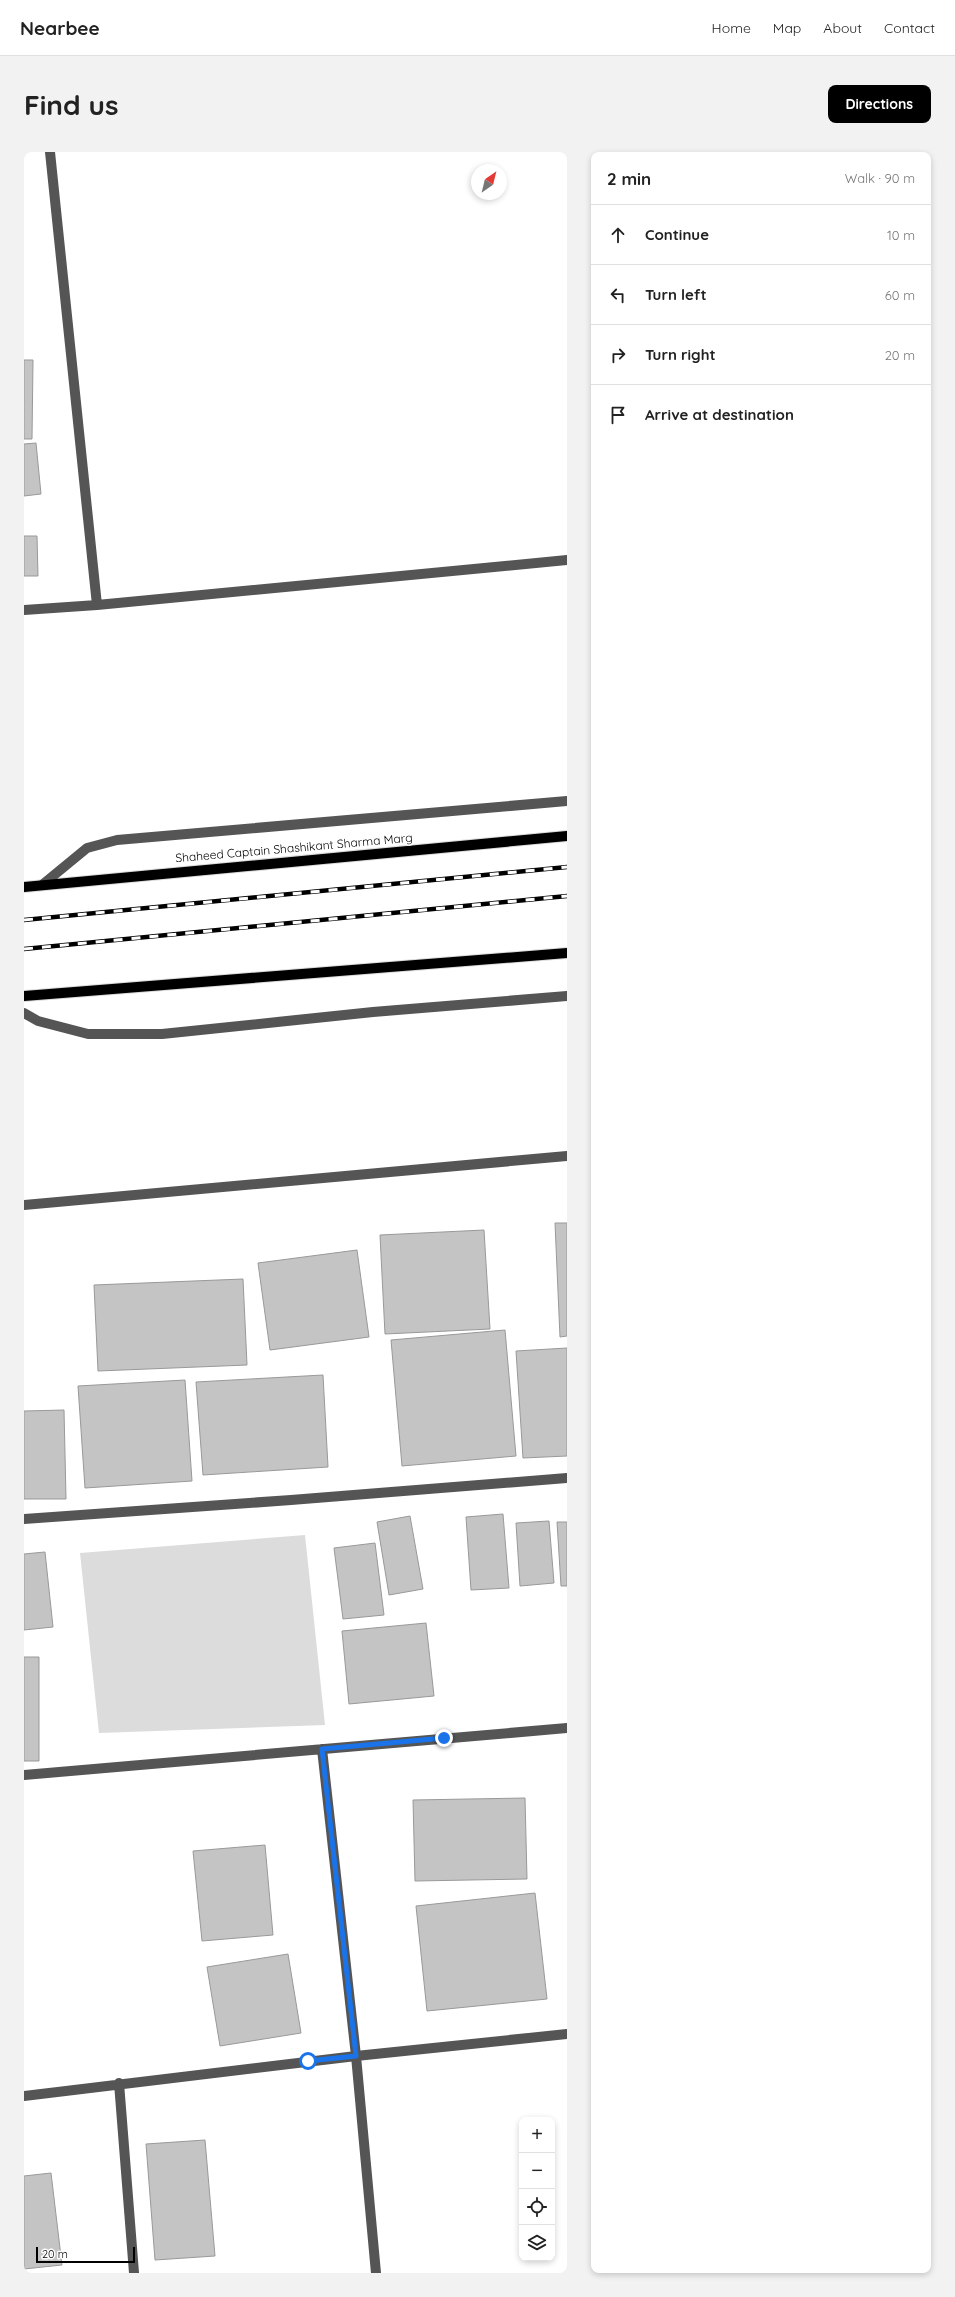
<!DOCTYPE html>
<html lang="en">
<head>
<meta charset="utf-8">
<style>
	body { margin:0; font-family:Quicksand,sans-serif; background:#f2f2f2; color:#222 }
	.controls { position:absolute; right:12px; bottom:12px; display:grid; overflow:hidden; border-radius:8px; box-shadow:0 2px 6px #0003 }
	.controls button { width:36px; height:36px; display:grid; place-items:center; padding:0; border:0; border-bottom:1px solid #e0e0e0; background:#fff; color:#222; font:20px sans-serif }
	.compass { position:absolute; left:447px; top:12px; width:36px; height:36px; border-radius:50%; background:#fff; box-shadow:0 2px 6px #0003; rotate:35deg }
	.scale { position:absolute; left:12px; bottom:10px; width:99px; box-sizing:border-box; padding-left:4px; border:2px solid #000; border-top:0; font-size:11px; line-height:14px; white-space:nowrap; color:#000; -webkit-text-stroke:3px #fff; paint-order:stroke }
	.stop { position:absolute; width:12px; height:12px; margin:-9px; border:3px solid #1a73e8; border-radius:50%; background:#fff }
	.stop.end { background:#1a73e8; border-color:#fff; box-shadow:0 1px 4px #0008 }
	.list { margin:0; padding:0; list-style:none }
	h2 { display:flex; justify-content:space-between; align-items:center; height:52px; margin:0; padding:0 16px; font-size:17px }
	h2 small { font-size:13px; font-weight:400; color:#767676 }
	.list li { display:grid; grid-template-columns:26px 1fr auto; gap:12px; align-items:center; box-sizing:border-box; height:60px; padding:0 16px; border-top:1px solid #e0e0e0 }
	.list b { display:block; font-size:15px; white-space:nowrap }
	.list em { font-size:13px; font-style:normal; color:#767676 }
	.icon { flex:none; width:22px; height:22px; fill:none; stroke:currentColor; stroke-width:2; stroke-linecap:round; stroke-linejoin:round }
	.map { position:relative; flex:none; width:543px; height:2121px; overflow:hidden; border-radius:8px }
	header { display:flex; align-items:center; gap:24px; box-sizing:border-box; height:56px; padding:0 20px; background:#fff; border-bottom:1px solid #e0e0e0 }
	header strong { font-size:19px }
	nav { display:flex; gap:22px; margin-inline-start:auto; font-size:14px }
	.intro { display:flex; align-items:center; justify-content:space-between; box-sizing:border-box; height:96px; padding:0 24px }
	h1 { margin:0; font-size:28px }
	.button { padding:10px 18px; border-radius:8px; background:#000; color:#fff; font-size:14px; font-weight:700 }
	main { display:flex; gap:24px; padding:0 24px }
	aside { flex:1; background:#fff; border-radius:8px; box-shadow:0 2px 6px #0003 }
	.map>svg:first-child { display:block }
</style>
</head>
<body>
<header>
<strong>Nearbee</strong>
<nav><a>Home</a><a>Map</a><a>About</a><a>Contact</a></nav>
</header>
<div class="intro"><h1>Find us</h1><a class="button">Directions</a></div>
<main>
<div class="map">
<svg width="543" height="2121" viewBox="0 0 543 2121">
	<rect width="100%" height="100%" fill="#fff"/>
	<path fill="#dcdcdc" d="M281,1383L301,1573L75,1581L56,1401Z"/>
	<path fill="#c4c4c4" stroke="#999" d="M0,208H9L8,287H0Z
		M12,291L17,342L0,344V292Z
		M0,384H13L14,424H0Z
		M531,1071H543V1184L536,1185Z
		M460,1078L466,1177L361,1182L356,1083Z
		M333,1098L345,1185L246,1198L234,1111Z
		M219,1127L223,1213L74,1219L70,1133Z
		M481,1178L492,1304L378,1314L367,1188Z
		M543,1196V1304L499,1306L492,1199Z
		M299,1223L304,1315L179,1323L172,1230Z
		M161,1228L168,1329L61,1336L54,1234Z
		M40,1258L42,1347H0V1259Z
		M479,1362L485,1436L447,1438L442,1365Z
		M386,1364L399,1437L365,1443L353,1370Z
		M525,1369L530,1431L496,1434L492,1371Z
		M533,1370H543V1434H537Z
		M351,1391L360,1463L319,1467L310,1396Z
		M21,1400L29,1475L0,1478V1402Z
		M402,1471L410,1544L325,1552L318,1479Z
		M0,1505H15V1609H0Z
		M501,1646L503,1727L391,1729L389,1648Z
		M241,1693L249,1783L178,1789L169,1699Z
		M511,1741L523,1847L403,1859L392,1754Z
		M264,1802L277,1881L196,1894L183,1815Z
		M181,1988L191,2104L131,2108L122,1992Z
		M27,2021L38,2113L0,2117V2024Z"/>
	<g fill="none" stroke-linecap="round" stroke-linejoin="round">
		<defs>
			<path id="major" d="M0,735L543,684
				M0,844L543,801"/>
		</defs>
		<use href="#major" stroke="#dbdbdb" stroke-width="12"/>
		<path stroke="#555" stroke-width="10" d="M26,0L73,453
			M0,458L73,453L543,408
			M18,733L63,696L93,688L543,649
			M0,861L14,869L64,882H138L349,860L543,844
			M0,1053L543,1004
			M0,1367L267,1348L543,1326
			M298,1597L332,1904L352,2121
			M0,1623L543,1576
			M95,1931L110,2121
			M0,1944L332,1904L543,1882"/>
		<use href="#major" stroke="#000" stroke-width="10"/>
		<defs>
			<path id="rail" d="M0,768L543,715
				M0,797L543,744"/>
		</defs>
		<use href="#rail" stroke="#000" stroke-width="4.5"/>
		<use href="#rail" stroke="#fff" stroke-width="3" stroke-dasharray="9" stroke-linecap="butt"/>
	</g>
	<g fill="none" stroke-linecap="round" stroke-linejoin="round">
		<path stroke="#1a73e8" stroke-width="5" d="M284,1909L332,1904L298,1597L420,1586"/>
	</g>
	<g text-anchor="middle" stroke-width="3" stroke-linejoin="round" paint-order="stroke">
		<g font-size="12" fill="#000" stroke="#fff">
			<text transform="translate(270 696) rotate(-5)" y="4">Shaheed Captain Shashikant Sharma Marg</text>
		</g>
	</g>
</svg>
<div class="controls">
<button>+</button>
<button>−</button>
<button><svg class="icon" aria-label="locate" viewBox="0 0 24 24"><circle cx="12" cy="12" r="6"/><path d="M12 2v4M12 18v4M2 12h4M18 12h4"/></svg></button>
<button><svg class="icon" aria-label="layers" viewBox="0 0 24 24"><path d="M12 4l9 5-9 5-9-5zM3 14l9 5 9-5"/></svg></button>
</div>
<svg class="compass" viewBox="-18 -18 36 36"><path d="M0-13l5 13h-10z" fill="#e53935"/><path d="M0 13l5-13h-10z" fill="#767676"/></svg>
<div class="scale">20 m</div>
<div class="stop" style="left:284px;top:1909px"></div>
<div class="stop end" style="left:420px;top:1586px"></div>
</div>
<aside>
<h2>2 min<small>Walk · 90 m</small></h2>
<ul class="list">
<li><svg class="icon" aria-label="ahead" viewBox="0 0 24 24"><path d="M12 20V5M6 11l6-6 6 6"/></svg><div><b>Continue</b></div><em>10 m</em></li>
<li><svg class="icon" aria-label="left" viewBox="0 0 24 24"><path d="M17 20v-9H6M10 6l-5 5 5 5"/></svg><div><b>Turn left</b></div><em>60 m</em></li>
<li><svg class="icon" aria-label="right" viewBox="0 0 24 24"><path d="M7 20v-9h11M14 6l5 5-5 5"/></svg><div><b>Turn right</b></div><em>20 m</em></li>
<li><svg class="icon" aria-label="arrive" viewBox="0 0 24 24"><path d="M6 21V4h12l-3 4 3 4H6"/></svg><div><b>Arrive at destination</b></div></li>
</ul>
</aside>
</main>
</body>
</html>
